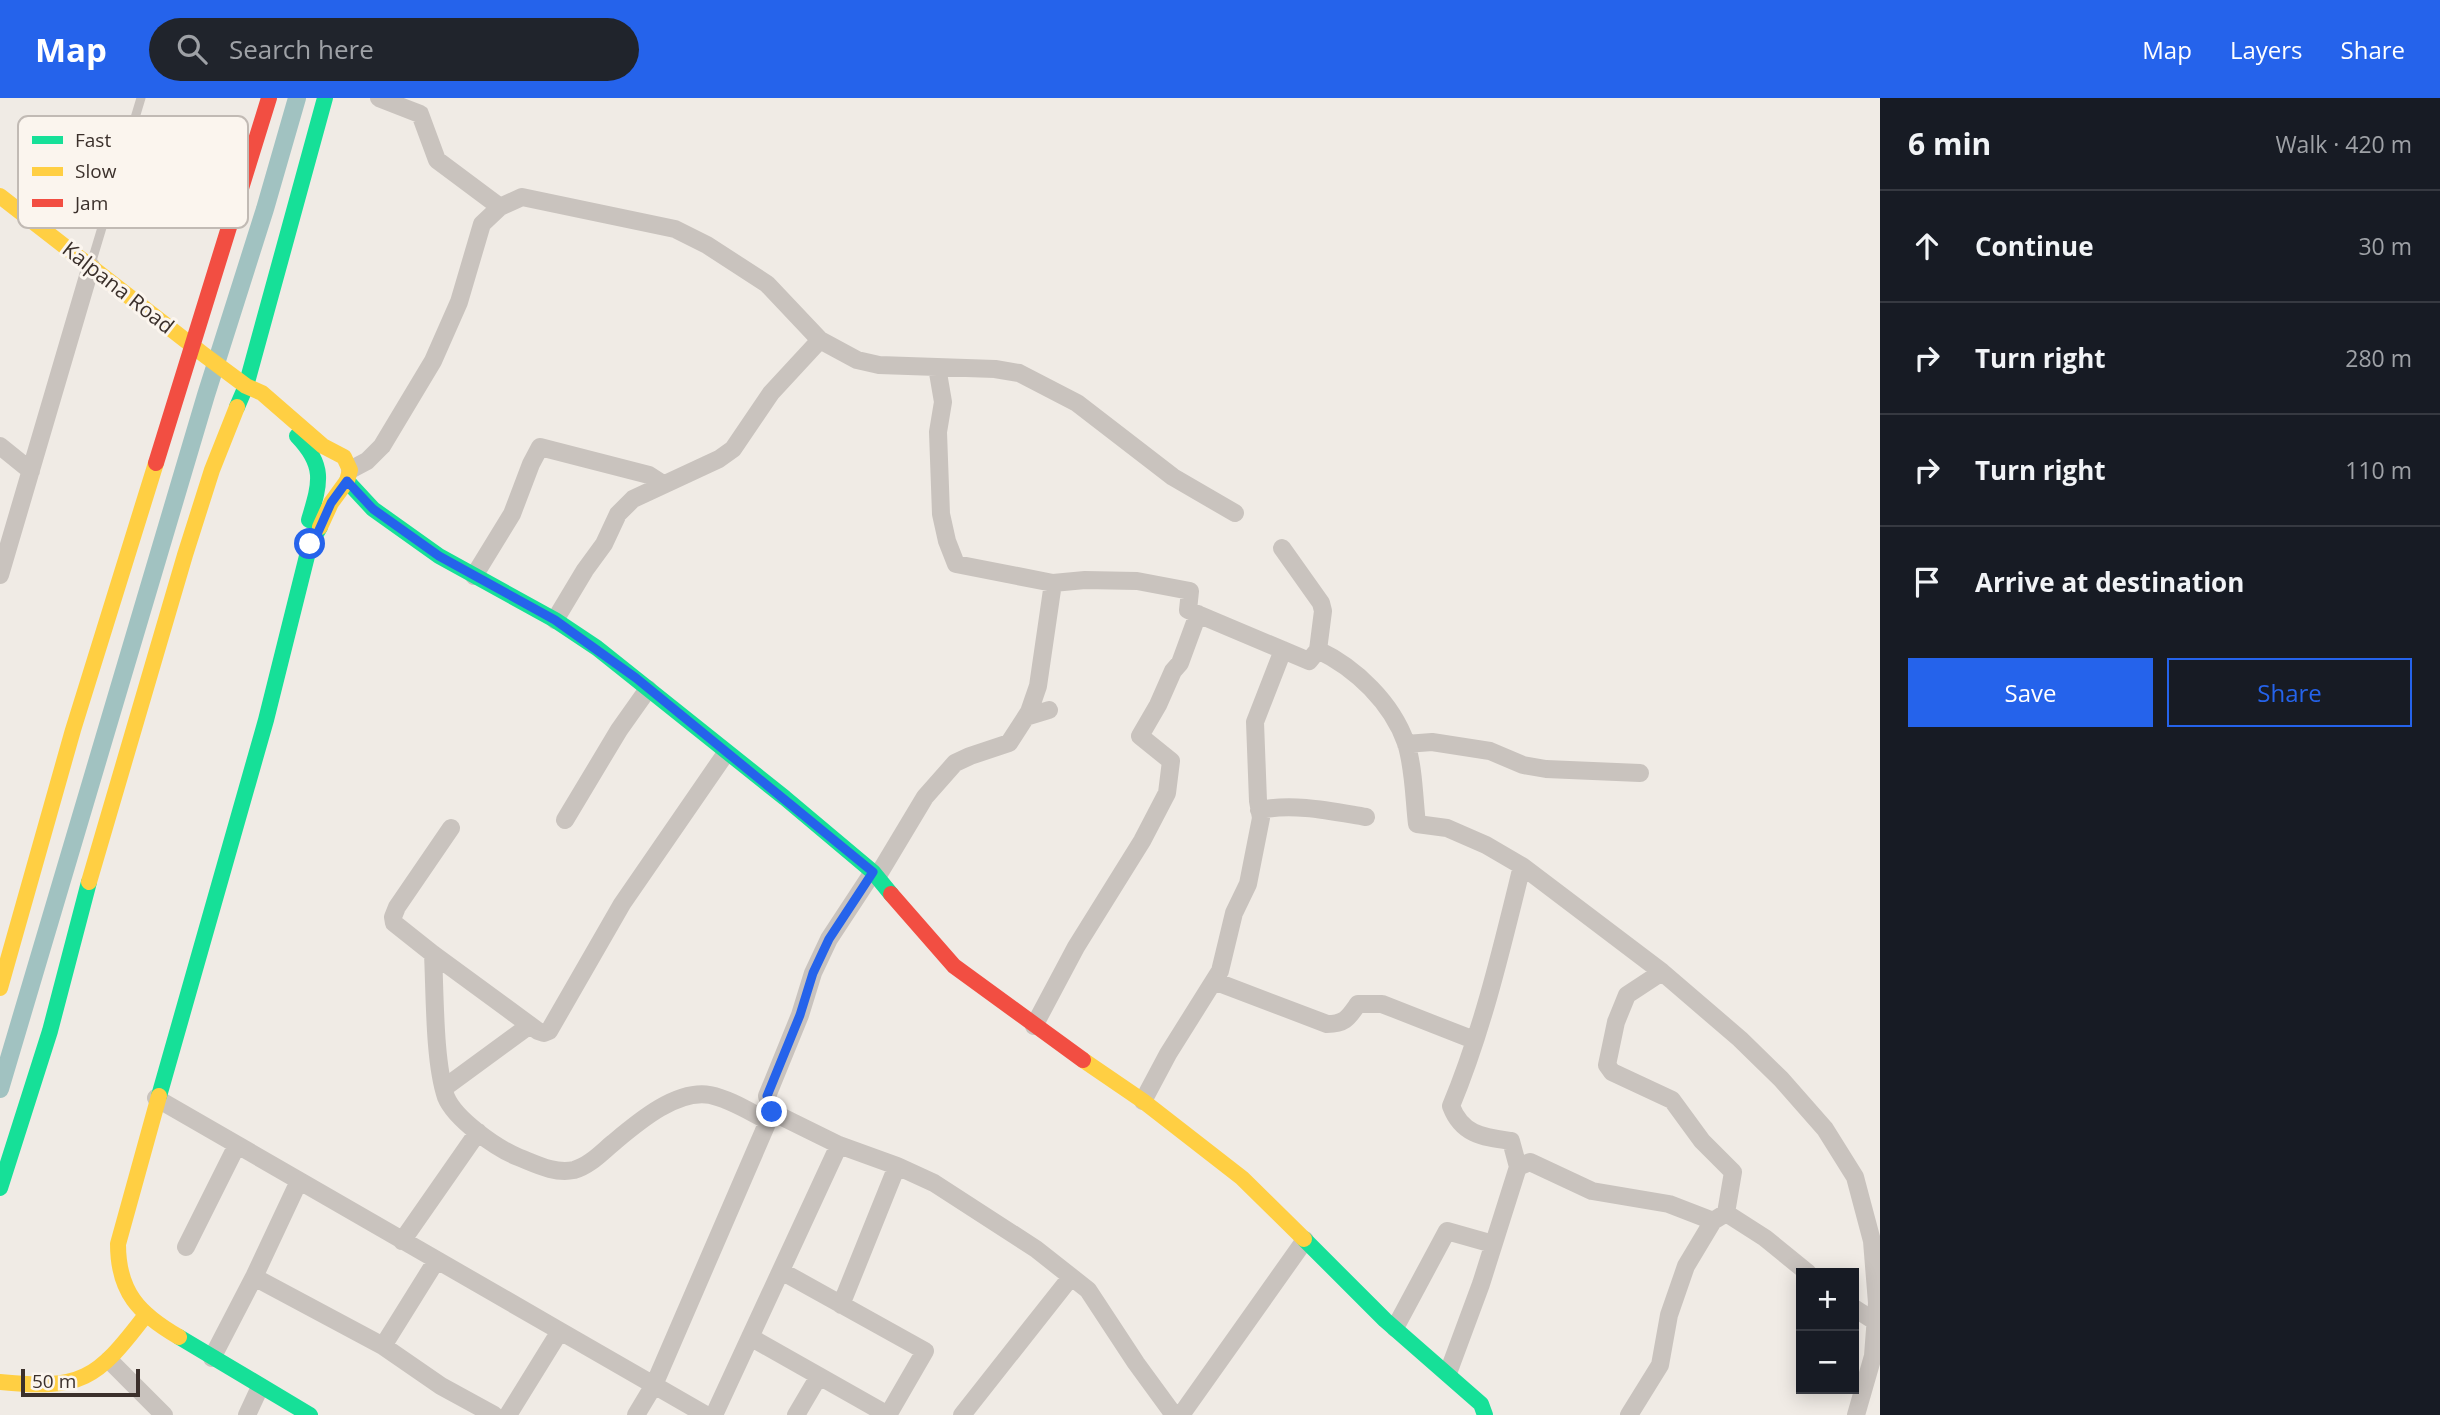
<!DOCTYPE html>
<html lang="en">
<head>
<meta charset="utf-8">
<style>
	body { margin:0; font-family:"Open Sans",sans-serif; background:#20242c; color:#f1f3f6 }
	.controls { position:absolute; right:21px; bottom:21px; display:grid; overflow:hidden; border-radius:0px; box-shadow:0 4px 18px #0003 }
	.controls button { width:63px; height:63px; display:grid; place-items:center; padding:0; border:0; border-bottom:2px solid #363941; background:#171b24; color:#f1f3f6; font:35px sans-serif }
	.scale { position:absolute; left:21px; bottom:18px; width:119px; box-sizing:border-box; padding-left:7px; border:4px solid #3b302b; border-top:0; font-size:19px; line-height:24px; white-space:nowrap; color:#3b302b; -webkit-text-stroke:5px #fbf5ee; paint-order:stroke }
	.stop { position:absolute; width:21px; height:21px; margin:-16px; border:5px solid #2563eb; border-radius:50%; background:#fff }
	.stop.end { background:#2563eb; border-color:#fff; box-shadow:0 2px 7px #0008 }
	.list { margin:0; padding:0; list-style:none }
	h2 { display:flex; justify-content:space-between; align-items:center; height:91px; margin:0; padding:0 28px; font-size:30px }
	h2 small { font-size:23px; font-weight:400; color:#9ea1a6 }
	.list li { display:grid; grid-template-columns:46px 1fr auto; gap:21px; align-items:center; box-sizing:border-box; height:112px; padding:0 28px; border-top:2px solid #363941 }
	.list b { display:block; font-size:26px; white-space:nowrap }
	.list em { font-size:23px; font-style:normal; color:#9ea1a6 }
	.actions { display:flex; gap:14px; padding:21px 28px }
	.actions a { flex:1; padding:16px 0; border:2px solid #2563eb; border-radius:0px; text-align:center; font-size:24px; color:#2563eb }
	.actions .main { background:#2563eb; color:#fff }
	.icon { flex:none; width:38px; height:38px; fill:none; stroke:currentColor; stroke-width:2; stroke-linecap:round; stroke-linejoin:round }
	.map { position:relative; flex:none; width:1880px; height:1317px; overflow:hidden }
	header { display:flex; align-items:center; gap:42px; box-sizing:border-box; height:98px; padding:0 35px; background:#2563eb; color:#fff }
	header strong { font-size:33px }
	nav { display:flex; gap:38px; margin-inline-start:auto; font-size:24px }
	.search { width:490px; height:63px; background:#20242c; display:flex; align-items:center; gap:18px; box-sizing:border-box; padding:0 24px; border-radius:38px; color:#9ea1a6; font-size:26px }
	main { display:flex }
	aside { flex:1; background:#171b24 }
	.map>svg:first-child { display:block }
</style>
</head>
<body>
<header>
<strong>Map</strong>
<div class="search"><svg class="icon" aria-label="search" viewBox="0 0 24 24"><circle cx="10" cy="10" r="6"/><path d="M15 15l6 6"/></svg>Search here</div>
<nav><a>Map</a><a>Layers</a><a>Share</a></nav>
</header>
<main>
<div class="map">
<svg width="1880" height="1317" viewBox="0 0 1880 1317">
	<rect width="100%" height="100%" fill="#f0ebe5"/>
	<g fill="none" stroke-linecap="round" stroke-linejoin="round">
		<path stroke="#a1c2c1" stroke-width="18" d="M0,991L206,297L265,111L297,0"/>
		<path stroke="#c9c3be" stroke-width="9" d="M91,166L141,0"/>
		<path stroke="#c9c3be" stroke-width="18" d="M379,0L420,16L437,62L500,109
			M937,269L943,304L938,334L941,416L947,443L956,466L1053,485L1085,482L1137,483L1190,493L1188,512L1309,563L1318,552C1356,570 1392,605 1406,645C1414,670 1414,701 1417,726L1447,730L1486,747L1522,768L1662,874
			M0,348L31,373
			M350,372L367,363L382,348L433,263L459,204L482,126L500,109L522,99L675,131L707,147L767,186L820,242
			M1282,450L1321,505L1323,513L1318,552
			M0,477L91,168
			M474,478L512,416L531,366L540,349L649,377L663,386
			M555,522L585,472L604,446L618,416L633,401L719,361L733,351L771,295L820,242L857,262L879,267L995,271L1019,275L1077,305L1173,379L1235,415
			M1026,619L1049,612
			M1406,646L1432,644L1490,653L1523,667L1546,671L1640,675
			M1259,712C1295,705 1330,713 1366,719
			M565,722L619,632L648,591
			M451,730L397,809L393,819L394,825L433,856L538,933L544,935L549,933L622,806L726,655
			M873,774L829,841L813,875L800,917L767,998L772,1014L839,1047L897,1068L934,1085L1036,1151L1088,1192L1136,1265L1174,1317
			M877,779L925,699L955,665L970,658L1009,645L1029,614L1038,588L1053,485
			M433,856C435,895 434,964 446,999C455,1021 496,1050 518,1059C536,1066 554,1076 574,1072C589,1068 601,1055 613,1045C637,1025 676,991 710,997C730,1001 750,1014 768,1023
			M1214,883L1327,926C1345,926 1348,920 1358,906H1382L1474,942
			M1034,928L1076,849L1142,743L1167,695L1171,663L1140,638L1158,607L1173,573L1180,565L1198,516
			M444,990L530,927
			M156,1000L560,1233L508,1317
			M1143,1003L1168,956L1220,873L1234,815L1248,786L1261,720L1258,703L1255,624L1283,552
			M1518,1069L1511,1043C1483,1039 1462,1037 1451,1008C1483,931 1502,849 1522,768
			M1726,1115L1733,1074L1702,1043L1672,1002L1612,974L1607,967L1616,924L1627,897L1662,874L1740,941L1781,981L1825,1031L1855,1079L1872,1143L1877,1205L1873,1258L1856,1317
			M402,1143L478,1034
			M186,1149L237,1047
			M781,1173L925,1253L888,1317
			M254,1179L299,1083
			M841,1207L897,1068
			M1854,1210L1876,1224
			M1395,1230L1447,1133L1493,1146
			M560,1233L706,1317
			M750,1239L888,1317
			M383,1248L436,1163
			M212,1260L254,1179L383,1248L441,1288L494,1317
			M109,1262L164,1317
			M1448,1275L1481,1186L1518,1069L1530,1064L1592,1093L1669,1106L1713,1123
			M247,1317L260,1289
			M636,1317L654,1287L772,1014
			M714,1317L839,1047
			M796,1317L819,1278
			M962,1317L1071,1179
			M1181,1317L1305,1142
			M1629,1317L1660,1267L1669,1217L1686,1168L1713,1123L1726,1115L1765,1140L1808,1175"/>
		<path stroke="#16e098" stroke-width="16" d="M237,309L246,288L325,0
			M297,338C326,368 320,385 309,422
			M347,383L373,411L439,458L555,522L597,550L785,700L873,774L891,796
			M159,998L266,622L310,446L320,429
			M0,1090L50,933L89,784
			M1304,1141L1385,1222L1481,1306L1485,1317
			M179,1239L310,1317"/>
		<path stroke="#ffcf43" stroke-width="16" d="M0,98L203,256L246,288L262,295L323,348L344,359L350,372L347,383L331,405L320,429
			M89,784L185,457L212,372L237,309
			M0,890L73,632L156,365
			M1083,962L1143,1003L1242,1080L1304,1141
			M159,998L118,1146C118,1194 139,1216 179,1239
			M0,1284C82,1292 96,1282 145,1218"/>
		<path stroke="#f24e42" stroke-width="16" d="M156,365L269,0
			M891,796L954,868L1083,962"/>
	</g>
	<g fill="none" stroke-linecap="round" stroke-linejoin="round">
		<path stroke="#2563eb" stroke-width="9" d="M310,446L315,441L331,405L347,383L373,411L439,458L555,522L636,580L873,774L829,841L813,875L800,917L767,998L772,1014"/>
	</g>
	<g text-anchor="middle" stroke-width="6" stroke-linejoin="round" paint-order="stroke">
		<g font-size="21" fill="#3b302b" stroke="#fbf5ee">
			<text transform="translate(118 190) rotate(38)" y="7">Kalpana Road</text>
		</g>
	</g>
	<rect x="18" y="18" width="230" height="112" rx="10" fill="#fbf5ee" stroke="#c1bab4" stroke-width="2"/>
	<rect x="32" y="38" width="31" height="8" fill="#16e098"/>
	<rect x="32" y="69" width="31" height="9" fill="#ffcf43"/>
	<rect x="32" y="101" width="31" height="8" fill="#f24e42"/>
	<g font-size="19" fill="#3b302b">
		<text x="75" y="49">Fast</text>
		<text x="75" y="80">Slow</text>
		<text x="75" y="112">Jam</text>
	</g>
</svg>
<div class="controls">
<button>+</button>
<button>−</button>
</div>
<div class="scale">50 m</div>
<div class="stop" style="left:310px;top:446px"></div>
<div class="stop end" style="left:772px;top:1014px"></div>
</div>
<aside>
<h2>6 min<small>Walk · 420 m</small></h2>
<ul class="list">
<li><svg class="icon" aria-label="ahead" viewBox="0 0 24 24"><path d="M12 20V5M6 11l6-6 6 6"/></svg><div><b>Continue</b></div><em>30 m</em></li>
<li><svg class="icon" aria-label="right" viewBox="0 0 24 24"><path d="M7 20v-9h11M14 6l5 5-5 5"/></svg><div><b>Turn right</b></div><em>280 m</em></li>
<li><svg class="icon" aria-label="right" viewBox="0 0 24 24"><path d="M7 20v-9h11M14 6l5 5-5 5"/></svg><div><b>Turn right</b></div><em>110 m</em></li>
<li><svg class="icon" aria-label="arrive" viewBox="0 0 24 24"><path d="M6 21V4h12l-3 4 3 4H6"/></svg><div><b>Arrive at destination</b></div></li>
</ul>
<div class="actions"><a class="main">Save</a><a>Share</a></div>
</aside>
</main>
</body>
</html>
